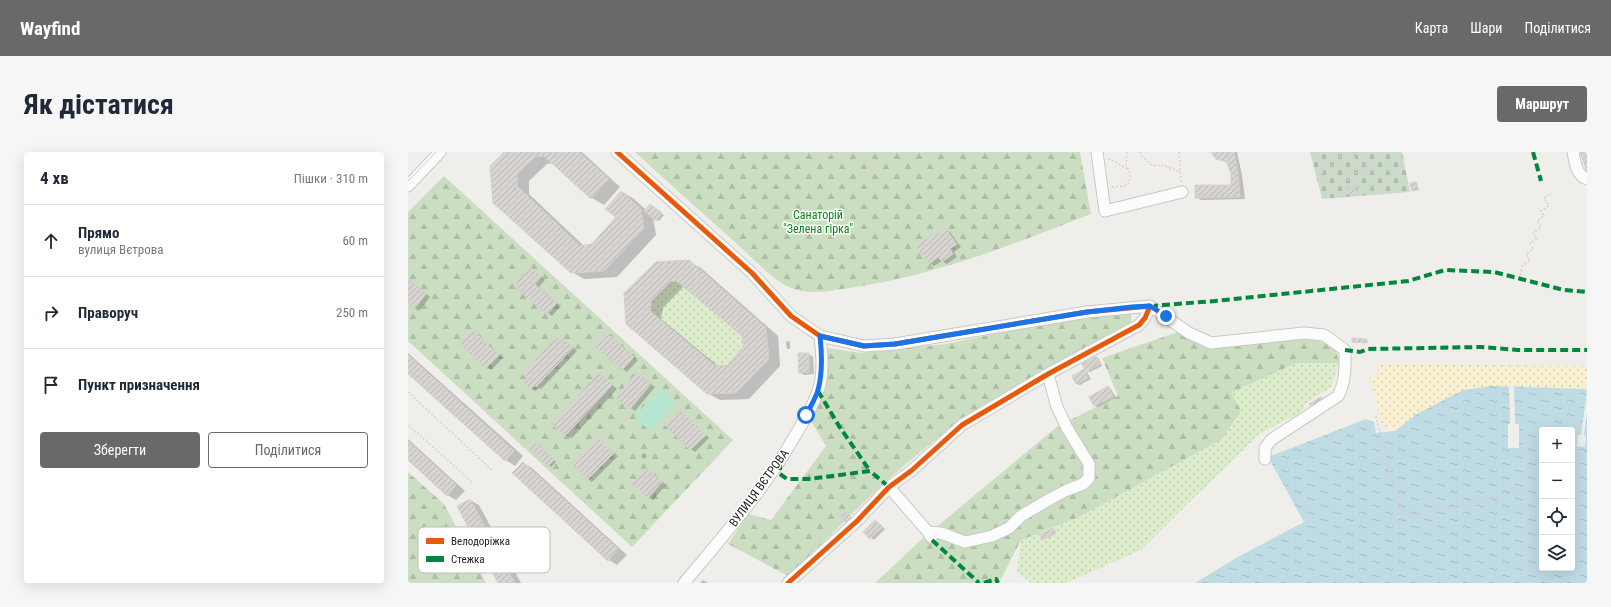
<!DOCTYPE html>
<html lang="uk">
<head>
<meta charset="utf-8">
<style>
	body { margin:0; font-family:"Roboto Condensed",sans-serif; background:#f6f6f7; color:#1f2937 }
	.controls { position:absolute; right:12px; bottom:12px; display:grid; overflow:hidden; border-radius:4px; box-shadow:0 4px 16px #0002 }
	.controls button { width:36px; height:36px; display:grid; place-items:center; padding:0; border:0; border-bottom:1px solid #e0e1e3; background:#fff; color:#1f2937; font:20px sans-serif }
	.stop { position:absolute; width:12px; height:12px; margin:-9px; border:3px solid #1a73e8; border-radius:50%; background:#fff }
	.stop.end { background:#1a73e8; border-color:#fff; box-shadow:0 1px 4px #0008 }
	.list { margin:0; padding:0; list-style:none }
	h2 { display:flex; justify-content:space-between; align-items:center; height:52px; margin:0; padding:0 16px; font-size:17px }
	h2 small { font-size:13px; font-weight:400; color:#747a83 }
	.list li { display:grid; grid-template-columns:26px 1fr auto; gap:12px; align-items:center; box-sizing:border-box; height:72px; padding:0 16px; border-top:1px solid #e0e1e3 }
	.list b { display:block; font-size:15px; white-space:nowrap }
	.list p { margin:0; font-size:13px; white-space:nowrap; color:#747a83 }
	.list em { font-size:13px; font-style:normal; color:#747a83 }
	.actions { display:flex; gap:8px; padding:12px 16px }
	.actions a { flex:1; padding:9px 0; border:1px solid #6a6968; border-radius:4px; text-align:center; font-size:14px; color:#6a6968 }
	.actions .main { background:#6a6968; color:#fff }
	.icon { flex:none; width:22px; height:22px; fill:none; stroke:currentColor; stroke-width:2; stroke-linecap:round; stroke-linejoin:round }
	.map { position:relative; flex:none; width:1179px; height:431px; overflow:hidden; border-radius:4px }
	header { display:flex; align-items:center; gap:24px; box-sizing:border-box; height:56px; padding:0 20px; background:#6a6968; color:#fff }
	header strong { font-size:19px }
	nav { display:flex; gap:22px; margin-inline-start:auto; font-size:14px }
	.intro { display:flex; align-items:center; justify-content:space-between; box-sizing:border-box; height:96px; padding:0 24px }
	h1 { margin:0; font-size:28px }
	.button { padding:10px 18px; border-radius:4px; background:#6a6968; color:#fff; font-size:14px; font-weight:700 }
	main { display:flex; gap:24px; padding:0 24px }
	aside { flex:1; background:#fff; border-radius:4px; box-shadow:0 4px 16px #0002 }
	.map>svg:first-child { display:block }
</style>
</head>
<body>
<header>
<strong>Wayfind</strong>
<nav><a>Карта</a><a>Шари</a><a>Поділитися</a></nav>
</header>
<div class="intro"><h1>Як дістатися</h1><a class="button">Маршрут</a></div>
<main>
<aside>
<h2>4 хв<small>Пішки · 310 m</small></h2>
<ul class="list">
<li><svg class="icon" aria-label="ahead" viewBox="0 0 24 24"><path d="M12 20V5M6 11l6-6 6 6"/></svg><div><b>Прямо</b><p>вулиця Вєтрова</p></div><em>60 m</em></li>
<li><svg class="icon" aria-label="right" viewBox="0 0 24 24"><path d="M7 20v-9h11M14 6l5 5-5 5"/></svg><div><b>Праворуч</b></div><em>250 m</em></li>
<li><svg class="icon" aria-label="arrive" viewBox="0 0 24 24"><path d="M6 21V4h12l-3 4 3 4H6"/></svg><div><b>Пункт призначення</b></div></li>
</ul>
<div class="actions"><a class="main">Зберегти</a><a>Поділитися</a></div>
</aside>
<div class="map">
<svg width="1179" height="431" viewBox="0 0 1179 431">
	<defs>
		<pattern id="grass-dots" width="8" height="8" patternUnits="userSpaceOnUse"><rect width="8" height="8" fill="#ddeccb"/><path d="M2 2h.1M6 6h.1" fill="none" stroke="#bdcaae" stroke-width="1.8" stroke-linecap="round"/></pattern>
		<pattern id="forest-firs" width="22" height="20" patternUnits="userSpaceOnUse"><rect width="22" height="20" fill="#cbdec1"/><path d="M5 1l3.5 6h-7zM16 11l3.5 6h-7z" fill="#aebea6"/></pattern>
		<pattern id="sand-dots" width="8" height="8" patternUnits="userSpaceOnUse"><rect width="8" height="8" fill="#f8f0d0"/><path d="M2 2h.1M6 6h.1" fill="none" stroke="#d4ceb2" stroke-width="1.8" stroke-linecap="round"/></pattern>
		<pattern id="cemetery-stones" width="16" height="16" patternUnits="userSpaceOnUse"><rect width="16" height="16" fill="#cadbca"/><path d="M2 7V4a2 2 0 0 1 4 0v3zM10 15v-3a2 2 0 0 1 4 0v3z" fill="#adbcad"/></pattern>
		<pattern id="water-ripples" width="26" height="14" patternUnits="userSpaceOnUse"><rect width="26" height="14" fill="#bfdbe3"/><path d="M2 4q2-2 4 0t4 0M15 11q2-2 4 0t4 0" fill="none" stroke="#a4bcc2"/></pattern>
		<pattern id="building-hatch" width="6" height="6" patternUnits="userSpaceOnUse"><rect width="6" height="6" fill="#d7d4d2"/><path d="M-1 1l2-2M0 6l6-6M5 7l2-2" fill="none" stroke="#b8b6b4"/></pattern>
	</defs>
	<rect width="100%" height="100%" fill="#f0eeeb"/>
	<path fill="url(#grass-dots)" d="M263,129L270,130L334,184L336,193L319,214L306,213L242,159L243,149Z
		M888,211H931L923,235L897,252L894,260L851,282L733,398L658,431H623L609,419L613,388L671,365L823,241Z"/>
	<path fill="url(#forest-firs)" d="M227,0H672L683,62C604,93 525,124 441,136C420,139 400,144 381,135C364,127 342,104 328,91C294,61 260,30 227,0Z
		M36,24L325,288L224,395L0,189V60Z
		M723,159V170L638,216L552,267L479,328L380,424L320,392L340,362L363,368L418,294L402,267L415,232L419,196L454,201L538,192L692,160Z
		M770,180H773L798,195L884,185L910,188L928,198L931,211H888L823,241L833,259L814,287L671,365L613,388L591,431H467L515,386L650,274L710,244L694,206Z
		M0,320L36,352L78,431H0Z"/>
	<path fill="url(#sand-dots)" d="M969,212L1179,214V231L1176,237L1084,234L1009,262L987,279L974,273L962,225L971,223Z"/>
	<path fill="url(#cemetery-stones)" d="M902,0H994L1002,40L914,47Z"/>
	<path fill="#b7e6d2" d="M252,236L268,250L242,279L226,265Z"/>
	<path fill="url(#water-ripples)" fill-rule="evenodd" d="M1084,234L1176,237L1179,238V431H787L828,406L896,370L860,305L958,267L966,270L968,281L987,279L1009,262L1055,238ZM1134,278H1164V416H1134Z"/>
	<path fill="#f0eeeb" d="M1101,232L1106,233L1107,272H1111V296H1100V272H1102Z
		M1179,239V261L1176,283L1178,284L1177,295L1169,294L1170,283H1173Z"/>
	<path fill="#0003" fill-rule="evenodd" d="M97,0H174L212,35L196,53L184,46L146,11L139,12L121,29V42L176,94L184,93L209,65L214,40L226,47L238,58L242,53L256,63L251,69L245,65L248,83L209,125L176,127L164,120L86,50Z
		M804,0H829L834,23L837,47L793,48L788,45L824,34V22L820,11L809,6Z
		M537,78L542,80L553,95L546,100L549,105L539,112L534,109L526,114L522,111L526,82L529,84Z
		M280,109L293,116L370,184L372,214L341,247L312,248L299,241L219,171ZM275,135L278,136L335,183L337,194L320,215L310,214L253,167L255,156Z
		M126,119L137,128L131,135L153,154L144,164L107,134Z
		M0,127L22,145L11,159L0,151Z
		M65,179L95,206L83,218L53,192Z
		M202,184L230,208L219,220L215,217Z
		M154,186L169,199L133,237L131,236L128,239L123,237L120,226L134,199L136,200Z
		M381,189L382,190V197H379L378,190Z
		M0,201L115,304L107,314L98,308L0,220Z
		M401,202L405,205L406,222L396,223L392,220Z
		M688,205L691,207L694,214L682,220L679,219Z
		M676,219L679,220L683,227L672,233L669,232L665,225Z
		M191,222L209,237L164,286L157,283Z
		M230,222L247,235L227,259L210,246Z
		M700,235L703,237L708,245L690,255L687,254Z
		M273,259L277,262L301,286L287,300L283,297L258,273Z
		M0,287L57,339L48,348L39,343L0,307Z
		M190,287L210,304L184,330L180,327Z
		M130,293L148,310L143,315L123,296Z
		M233.5 304a2.5 2.5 0 1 1 5 0a2.5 2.5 0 1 1-5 0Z
		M115,311L124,316L219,403L209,413L201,408Z
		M242,320L258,333L245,348L240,345Z
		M62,348L71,353L113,431H91Z
		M467,369L477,377L466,388L456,380Z
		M645,377L648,381L635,388L633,384Z
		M295,428L300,431H292Z"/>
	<path fill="url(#building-hatch)" stroke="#d3d0cc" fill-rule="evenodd" d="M96,0H171L201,27L183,47L136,4L127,5L109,22V34L172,94L184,92L208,65L197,57L213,39L233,57L236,76L196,119L163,121L85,51L82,14Z
		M803,0H826L830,20L832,45L787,46V33H823V23L819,10L808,7Z
		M1172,0H1179V20Z
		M1008,30L1011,38L1004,39L1002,31Z
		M948,34L949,42L941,43L940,36Z
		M242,52L254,61L248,69L236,59Z
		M537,76L549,92L542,97L545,102L534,110L530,105L521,112L508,95L526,81L528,83Z
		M281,108L358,176L361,207L328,241L299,242L218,172L216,141L248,110ZM263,129L270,130L334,184L336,193L319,214L306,213L242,159L243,149Z
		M122,115L133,125L127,132L149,151L139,162L106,134Z
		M0,127L18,142L6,157L0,152Z
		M65,178L91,203L78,216L52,192Z
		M198,180L226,205L214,218L186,194Z
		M153,185L165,196L128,235L127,233L123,237L115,230L119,226L114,222L128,208L126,206L133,198L135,200L148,186L151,188Z
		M944,186L959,187V191L944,190Z
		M390,201H401V220L391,221Z
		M0,203L106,299L97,309L0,222Z
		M688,204L692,212L678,220L674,212Z
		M676,217L680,226L668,232L664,224Z
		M229,220L243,232L222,257L208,246Z
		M191,221L204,233L157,284L144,272Z
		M700,234L706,244L686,254L681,245Z
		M913,245L915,248L904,255L901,252Z
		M273,258L298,283L282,298L257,273Z
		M190,285L206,301L179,328L163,312Z
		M0,289L48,333L39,344L0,308Z
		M127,290L146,308L140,314L121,296Z
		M115,310L210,397L200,409L104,321Z
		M238,316L254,330L240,346L224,332Z
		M62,347L107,431H90L49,354Z
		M435,358L444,366L439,372L430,363Z
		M467,368L475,375L462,387L455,380Z
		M645,376L648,381L634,388L631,383Z"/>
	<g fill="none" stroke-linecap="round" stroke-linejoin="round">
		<defs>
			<path id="minor" d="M209,0L344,121L383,164L412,184L456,194L487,192L679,160L742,154L781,181L803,191L896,181L916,183L937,198C937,215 938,229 930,244L863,288L857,296V307
				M689,0L697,59L774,40
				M1165,0C1167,10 1168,23 1179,27
				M0,34L32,0
				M481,335L520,380L523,385
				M520,380L533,381L557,390L584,384L601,376L613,364L642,347L659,338L675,332L681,326V312L659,276L649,255L640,222
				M276,431C316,383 357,337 388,282C396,269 405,254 410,239C416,222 414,202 412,184
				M380,431L449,369L481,335L503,319L554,273L640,222L731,173L737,166L742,154"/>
		</defs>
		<use href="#minor" stroke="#c9c8c7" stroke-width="13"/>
		<path stroke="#dccecd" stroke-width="1.5" stroke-dasharray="2 2" stroke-linecap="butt" d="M418,0L454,23L467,21
			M450,0L467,21L480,26L493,36L514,66
			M732,0L734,4L745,14L755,13L772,20
			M771,0L773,30
			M909,0L921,45
			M931,0L935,16
			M954,0L963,39
			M910,4L931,18
			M700,7C708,8 712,15 719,16
			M929 22a7 7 0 1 1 14 0a7 7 0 1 1-14 0Z
			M940,17L950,0
			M962,18L995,40
			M943,22L962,18L972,0
			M916,25L930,23
			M943,25L963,39C985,33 988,9 967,0
			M704,35L716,34L721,31L722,22L718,12L719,0
			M921,45L933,29
			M1112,127L1114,114L1122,109L1118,102L1125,97L1122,91L1129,87L1125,81L1133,75L1129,69L1136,64L1133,59L1141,54L1136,46L1144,41
			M0,240L85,319
			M968,264L993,367L1134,335
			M0,273L64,330"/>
		<use href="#minor" stroke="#fdfcfc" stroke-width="11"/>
		<path stroke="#ccc" stroke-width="1" d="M0,29L28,0"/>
		<path stroke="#00873e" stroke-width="4" stroke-dasharray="8 4" stroke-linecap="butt" d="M1125,0L1133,29
			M742,154L807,149L1000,129L1037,118L1086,120L1156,138L1179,140
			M937,198L952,200L960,197L1073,195L1110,198H1179
			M410,239L431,274L462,319
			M372,310V322L379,327H401L462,319L481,335
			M524,388L571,431
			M576,431L588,427L590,431"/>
		<defs>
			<path id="cycleway" d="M209,0L344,121L383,164L412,184L456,194L487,192L679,160L742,154L737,166L731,173L640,222L554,273L503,319L481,335L449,369L380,431"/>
		</defs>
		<use href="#cycleway" stroke="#fff" stroke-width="8"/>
		<use href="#cycleway" stroke="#e8590c" stroke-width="5"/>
	</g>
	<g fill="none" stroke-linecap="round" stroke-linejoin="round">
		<path stroke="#1a73e8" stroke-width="5" d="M398,263C402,255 408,246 410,238C415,220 414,202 412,184L456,194L487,192L679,160L724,155L742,154L758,164"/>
	</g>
	<g text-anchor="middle" stroke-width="3" stroke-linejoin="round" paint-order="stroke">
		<g font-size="12" fill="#0c8416" stroke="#fff">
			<text x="410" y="67">Санаторій<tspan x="410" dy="14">"Зелена гірка"</tspan></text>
		</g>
		<g font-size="12" fill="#222" stroke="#fff">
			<text transform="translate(351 336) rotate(-54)" y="4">ВУЛИЦЯ ВЄТРОВА</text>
		</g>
	</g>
	<rect x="10" y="375" width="132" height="46" rx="6" fill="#fff" stroke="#bdbdbd" stroke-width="1"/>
	<rect x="18" y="386" width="18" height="6" fill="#e8590c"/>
	<rect x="18" y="404" width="18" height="6" fill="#00873e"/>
	<g font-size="11" fill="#222">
		<text x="43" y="393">Велодоріжка</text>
		<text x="43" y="411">Стежка</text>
	</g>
</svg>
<div class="controls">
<button>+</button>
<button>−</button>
<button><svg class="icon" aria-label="locate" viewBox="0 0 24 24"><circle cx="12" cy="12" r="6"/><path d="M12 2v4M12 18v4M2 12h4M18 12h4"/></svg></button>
<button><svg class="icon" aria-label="layers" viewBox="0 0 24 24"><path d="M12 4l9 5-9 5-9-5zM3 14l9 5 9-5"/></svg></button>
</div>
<div class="stop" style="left:398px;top:263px"></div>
<div class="stop end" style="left:758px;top:164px"></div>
</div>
</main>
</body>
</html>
